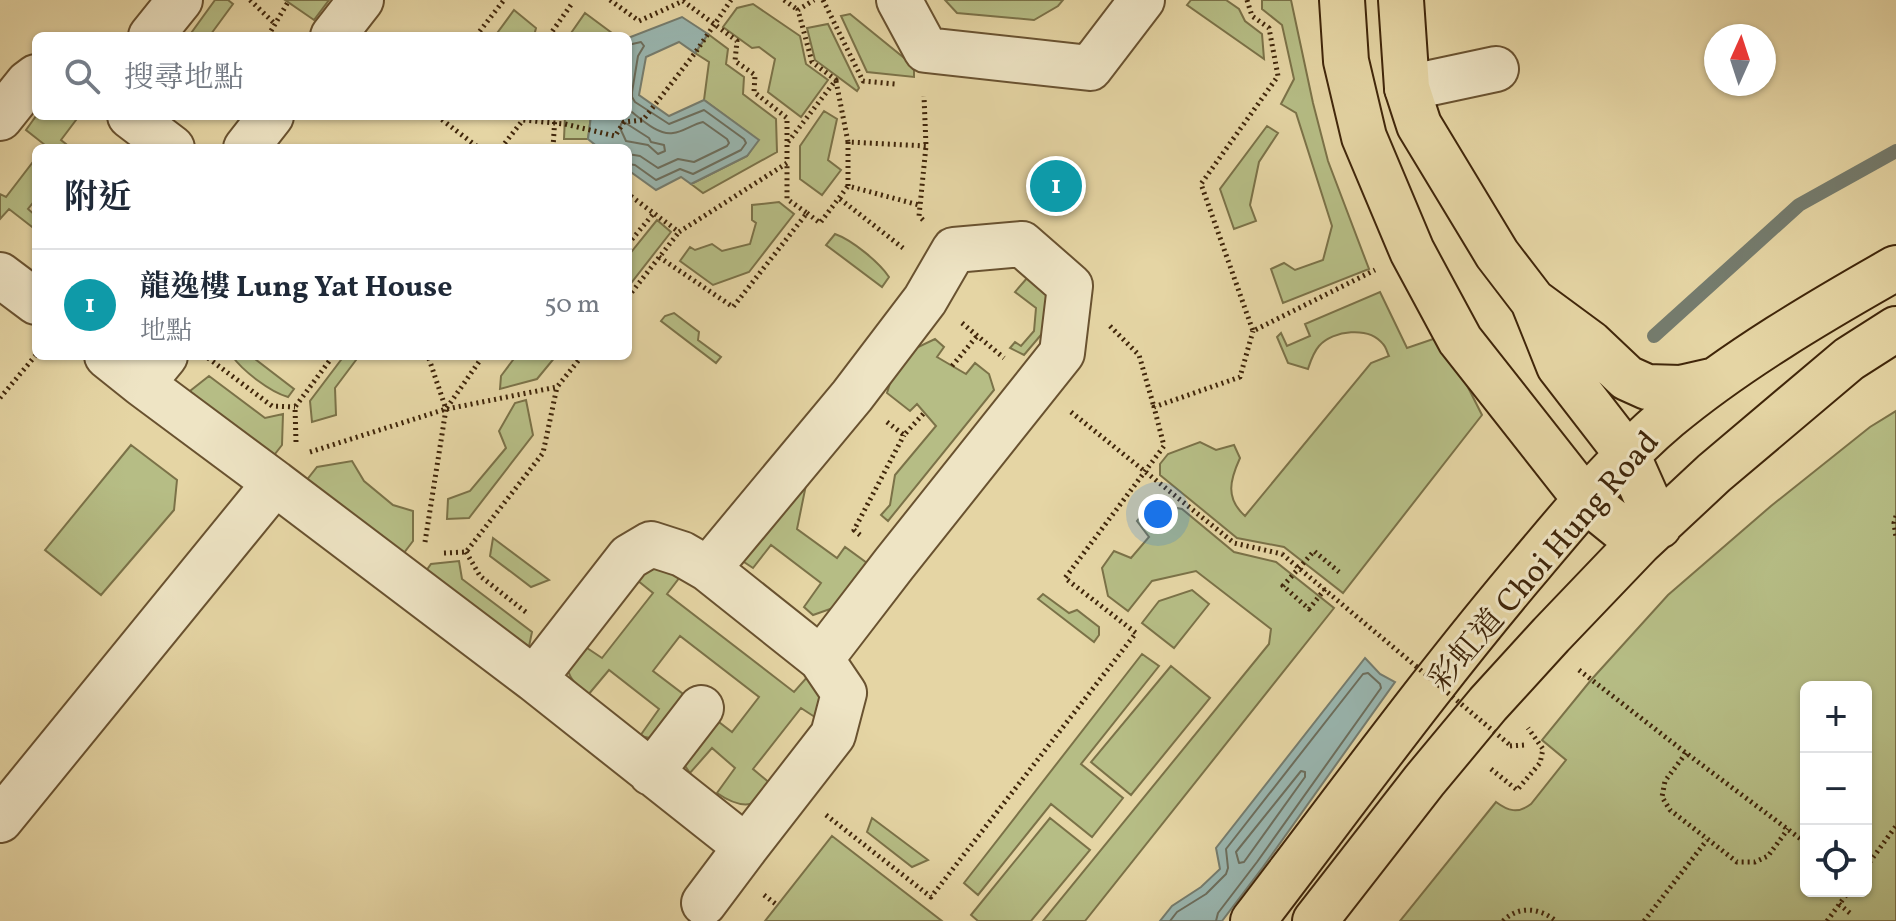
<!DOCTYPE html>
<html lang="zh-TW">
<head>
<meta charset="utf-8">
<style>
	body { margin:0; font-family:Vollkorn,"Noto Serif TC",serif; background:#f2f2f3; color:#1f2937 }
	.controls { position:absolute; right:24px; bottom:24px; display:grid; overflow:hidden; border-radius:12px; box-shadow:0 2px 6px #0004 }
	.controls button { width:72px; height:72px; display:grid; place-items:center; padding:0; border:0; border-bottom:2px solid #e0e1e3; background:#fff; color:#1f2937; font:40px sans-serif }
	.compass { position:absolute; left:1704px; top:24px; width:72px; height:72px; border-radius:50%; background:#fff; box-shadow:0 2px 6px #0004; rotate:3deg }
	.you { position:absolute; left:1158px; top:514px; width:28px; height:28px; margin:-20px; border:6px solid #fff; border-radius:50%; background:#1a73e8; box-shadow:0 0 0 12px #1a73e833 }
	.badge { display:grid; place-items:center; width:52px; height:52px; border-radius:50%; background:#8f2418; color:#fff; font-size:26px; font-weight:700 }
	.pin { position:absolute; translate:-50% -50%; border:4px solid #fff; box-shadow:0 2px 8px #0006 }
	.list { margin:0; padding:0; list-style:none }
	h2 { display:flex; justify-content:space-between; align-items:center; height:104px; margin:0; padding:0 32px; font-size:34px }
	h2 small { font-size:26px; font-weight:400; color:#747a83 }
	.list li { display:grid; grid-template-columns:52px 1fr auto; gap:24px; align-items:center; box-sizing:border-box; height:112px; padding:0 32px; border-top:2px solid #e0e1e3 }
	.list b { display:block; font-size:30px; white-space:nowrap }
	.list p { margin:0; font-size:26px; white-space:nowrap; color:#747a83 }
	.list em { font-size:26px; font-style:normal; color:#747a83 }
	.icon { flex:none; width:44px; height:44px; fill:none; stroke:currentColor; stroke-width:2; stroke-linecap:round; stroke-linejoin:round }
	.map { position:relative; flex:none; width:1896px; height:921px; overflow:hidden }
	.search { position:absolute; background:#fff; box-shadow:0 2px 6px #0004; left:32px; top:32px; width:600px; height:88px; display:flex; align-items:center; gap:20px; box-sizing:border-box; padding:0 28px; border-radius:12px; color:#747a83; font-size:30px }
	.panel { position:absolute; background:#fff; box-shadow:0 2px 6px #0004; left:32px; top:144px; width:600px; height:216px; border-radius:12px }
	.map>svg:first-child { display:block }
</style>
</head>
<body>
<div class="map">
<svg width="1896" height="921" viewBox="0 0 1896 921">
	<rect width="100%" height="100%" fill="#e5d5a4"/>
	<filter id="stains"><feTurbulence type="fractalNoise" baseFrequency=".0025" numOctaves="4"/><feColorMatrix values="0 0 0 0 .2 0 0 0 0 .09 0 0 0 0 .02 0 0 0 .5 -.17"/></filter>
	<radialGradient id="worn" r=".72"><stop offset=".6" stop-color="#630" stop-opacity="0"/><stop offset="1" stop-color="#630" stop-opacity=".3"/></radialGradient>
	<path fill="#b6bd85" stroke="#7b7248" stroke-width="2" fill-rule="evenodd" d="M215,0H228L233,4L211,34L212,36H189Z
		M285,0H329L314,20Z
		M945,0H1063L1058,6L1034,20L957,13Z
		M1191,0H1226L1239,9L1245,21L1262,34L1264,59L1187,5Z
		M1262,0H1291L1313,103L1328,161L1369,269L1283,303L1271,269L1284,263L1295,270L1323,260L1332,226L1296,113L1281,104L1294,79L1282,25L1262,9Z
		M753,4L800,36L806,64L828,80L801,117L768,92L775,59L759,47L752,48L723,27L737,8Z
		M514,10L536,28L534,36H495Z
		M585,13L616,36H569Z
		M850,14L914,66V77L867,72L841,16Z
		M828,24L859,88L857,91L815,60L807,28Z
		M708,34L728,49L726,64L744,77L743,94L776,119L777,152L703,193L691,184L747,156L758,140L704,100L709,62L695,53Z
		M824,111L837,119L828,160L841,170L822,195L800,179V146Z
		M36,116H79L61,140L71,148H44L45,145L26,130Z
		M565,116H591L588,139H564Z
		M1267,126L1278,133L1259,162L1250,205L1256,221L1234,229L1220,189Z
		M36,158V199L28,209L36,216V230L9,209L0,219V194L6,197Z
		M779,202L794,214L749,272L713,285L680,261L690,247L695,250L712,244L722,251L750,244L756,223L752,220V205Z
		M657,220L671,232L628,287V256Z
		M835,234C852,240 879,262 889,277L882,287L826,245Z
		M1028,277L1053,297L1046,329L1024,355L1010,348L1015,342L1021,346L1034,331L1036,308L1015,292Z
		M1380,292L1407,348L1442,336L1482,415L1343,593L1284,547L1237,538L1160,475V464L1168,454L1200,442L1216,450L1234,445L1240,458C1230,480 1225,498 1245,516L1371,363L1389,356C1387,352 1386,347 1383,344C1369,326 1333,330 1319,346C1313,353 1311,360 1308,369L1288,363L1277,337L1281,333L1287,346L1310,336L1305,324Z
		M674,313L699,332L698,340L721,357L716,363L661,321L665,316Z
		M935,339L944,347L937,357L966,374L975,363L989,374L994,390L888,521L881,515L890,505L895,475L936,426L917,404L910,411L887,393L891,380L916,348Z
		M232,356H251L294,389L288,397C270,392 243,371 232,356Z
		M344,356H359L335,388L336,415L312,422L310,401Z
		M516,356H556L537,379L500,389L501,376Z
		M209,376L265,418L283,414L282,445L271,459L196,400L190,391Z
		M526,400L533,435L469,518L447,519L448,499L470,491L506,448L499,431L515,403Z
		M1896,411V921H1400L1496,802C1508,811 1518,814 1531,804L1566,760L1542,740L1591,680L1668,595L1771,506L1870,427ZM1806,687H1866V891H1806Z
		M131,445L177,480L174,510L101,595L45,550Z
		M352,461L364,481L393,505L413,511V541L397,562L302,486L317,467Z
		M807,480L797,529L837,558L845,547L867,563L836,607L813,615L804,607L821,583L771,545L753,568L741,560Z
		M1151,503L1182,509L1234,552L1276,562L1334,608L1085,921H1043L1269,644L1271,629L1196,571L1152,581L1128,611L1108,596L1102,568L1114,551L1131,558L1149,537L1137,521Z
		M493,538L549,580L531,587L490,556Z
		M459,561L462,579L532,632L527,656L421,578L431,564Z
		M636,564L686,569L667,594L794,692L817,666L827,725L801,708L753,769L778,790C754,806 743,811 717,793L735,768L712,748L690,773L683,763L711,716L732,732L759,697L680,636L653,671L691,700L655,739L640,736L659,709L609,670L588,695C563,675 565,669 575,640L602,658L653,593L627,572Z
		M1192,590L1209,604L1174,648L1142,623L1159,601Z
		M1043,594L1069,613L1077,610L1099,627V635L1094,642L1038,599Z
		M1142,654L1159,666L1081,764L1123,798L1092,837L1051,804L978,895L964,883Z
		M1171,666L1210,698L1131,795L1091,762Z
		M872,818L928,860L912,867L867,832Z
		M1050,818L1090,850L1031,921H978L971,915Z
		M832,836L942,921H765Z"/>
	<path fill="#99b6b0" stroke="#757c6e" stroke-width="2" d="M682,17L708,34L695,53L679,42L646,57L639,95L669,116L704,100L759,140L747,156L691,184L681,177L656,190L628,170V148H599L588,139L591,116H628V38Z
		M1365,658L1380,674L1395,682L1263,867L1222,921H1160L1172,906L1201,887L1220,869L1216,848Z"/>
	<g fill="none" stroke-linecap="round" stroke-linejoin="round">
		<path stroke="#6c6e5d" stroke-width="2" d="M628,45L641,42L644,46L638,56L632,92V97L635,102L669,124L704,110L744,139L746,143L741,150L693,174L680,169L656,180L635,165L628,164
			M628,109C639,117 658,136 673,133C683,132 693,124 703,122L727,139L729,143L727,146L694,162L678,159L658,168L640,156L628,154
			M624,122L649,138L651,142L664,145L665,151L658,154L648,145L626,141L620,128L621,124Z
			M1301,771L1305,772V777L1244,862L1239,863L1236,852Z
			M1170,921L1177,912L1206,894L1226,874L1228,868L1226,849L1363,674L1368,673L1380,684L1381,688L1257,862L1218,913L1216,921"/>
		<path stroke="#757c6e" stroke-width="14" d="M1654,336L1799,205L1896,151"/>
		<defs>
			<path id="minor" d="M899,0L926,50L1090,68L1142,0
				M151,36L180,0
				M333,36L361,0
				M1407,88L1496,69
				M130,116L172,148
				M0,118L28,83L36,77
				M246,148L271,116
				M0,275L36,302
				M107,356L142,384L165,356
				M275,483L534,679L629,557L651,544L682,554L708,569L821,659L844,693L833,735L746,847L534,679
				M708,569L852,396L925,300L954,250L1022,244L1070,286L1062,353L894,564L821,659
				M651,773L701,708
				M0,820L275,483L142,384
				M704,903L746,847"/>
			<path id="major" d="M1342,0L1346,61L1364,137L1412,251L1460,340L1586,500L1639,543
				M1401,0L1407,88L1419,125L1497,254L1533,301L1559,366L1627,454L1659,526
				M1533,301L1590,343L1627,378L1647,387L1681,388L1716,380
				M1253,921C1345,801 1434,678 1532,563C1575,512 1617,460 1668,417C1735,361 1820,311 1896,268
				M1315,921L1424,781L1488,704L1551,635L1639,543L1714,473L1849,359L1896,329"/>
		</defs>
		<use href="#minor" stroke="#695230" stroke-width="48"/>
		<use href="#major" stroke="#40260a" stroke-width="48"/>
		<path stroke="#40260a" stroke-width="5" stroke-dasharray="2 4" stroke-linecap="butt" d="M250,0L275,24
			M610,0L639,21L683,1L737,41L735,61L755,75L754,92L787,118V163L679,232L628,194
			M784,0L798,10
			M823,0L863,81L895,84
			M1247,0L1252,16L1269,28L1278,76L1201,184L1253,331L1375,270
			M268,36L288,2
			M476,36L504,0
			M549,36L573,2
			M836,81L848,142L926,146
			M437,116L479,148
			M788,142L836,80L812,62L798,10L814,0
			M848,142V186L919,205
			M501,148L523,120L565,124L615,136L624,122L643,120L695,53L731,0
			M553,148L555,116
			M840,199L903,248
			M807,213L820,223L848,186
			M923,220L919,216L926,146L924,96
			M628,244L654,213
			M659,257L733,307L807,213L787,199V163
			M628,297L679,232
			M962,323L1004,358
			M1110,326L1139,355L1154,407
			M208,358L272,406L295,407
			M952,366L977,336
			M0,398L36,355
			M447,409L557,387L582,356
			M1071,412L1234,543L1282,554
			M887,422L904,435L924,413
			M296,442L295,407L333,356
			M310,452L446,409L483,356
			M1896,516L1894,523L1896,537
			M860,535L854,530L904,435
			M425,542L446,409L428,356
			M466,552L480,576L527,613
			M444,553L466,552L543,453L557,387
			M1325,589L1309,609L1283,586L1314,551L1339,572
			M1579,670L1686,753L1806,843
			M1510,746L1524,745
			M1686,753L1665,781L1662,797L1670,810L1737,862H1755L1768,856L1788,829
			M1491,769L1517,790L1540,763L1543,749L1528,728
			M826,815L931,897L1136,633L1065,578L1164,446L1154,407L1240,377L1253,331
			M1866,867L1896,826
			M764,895L777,905
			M1839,904L1851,914
			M1503,921C1519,905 1540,908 1556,921
			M1644,921L1707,840
			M1827,921L1849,891"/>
		<use href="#minor" stroke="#eee4c4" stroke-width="44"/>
		<use href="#major" stroke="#e5d5a4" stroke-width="44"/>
		<path stroke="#40260a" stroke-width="5" stroke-dasharray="2 4" stroke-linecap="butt" d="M1282,554L1510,745"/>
	</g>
	<g text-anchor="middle" stroke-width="6" stroke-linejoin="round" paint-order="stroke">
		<g font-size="32" fill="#40260a" stroke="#eee4c4">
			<text transform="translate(1543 560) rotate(-49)" y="11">彩虹道 Choi Hung Road</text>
		</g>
	</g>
	<rect width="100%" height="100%" filter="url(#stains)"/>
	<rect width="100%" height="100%" fill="url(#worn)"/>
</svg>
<div class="controls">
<button>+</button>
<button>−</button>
<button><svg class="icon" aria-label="locate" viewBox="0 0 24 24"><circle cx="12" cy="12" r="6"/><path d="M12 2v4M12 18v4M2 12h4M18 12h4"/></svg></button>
</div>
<svg class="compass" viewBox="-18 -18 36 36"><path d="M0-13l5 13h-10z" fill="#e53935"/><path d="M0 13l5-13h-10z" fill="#747a83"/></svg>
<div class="you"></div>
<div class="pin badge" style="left:1056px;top:186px;background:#0f9aa8">1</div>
<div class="search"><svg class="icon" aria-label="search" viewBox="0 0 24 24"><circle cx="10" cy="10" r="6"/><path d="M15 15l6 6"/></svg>搜尋地點</div>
<section class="panel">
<h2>附近<small></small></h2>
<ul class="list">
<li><span class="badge" style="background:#0f9aa8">1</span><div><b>龍逸樓 Lung Yat House</b><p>地點</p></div><em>50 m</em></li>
</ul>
</section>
</div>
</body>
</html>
